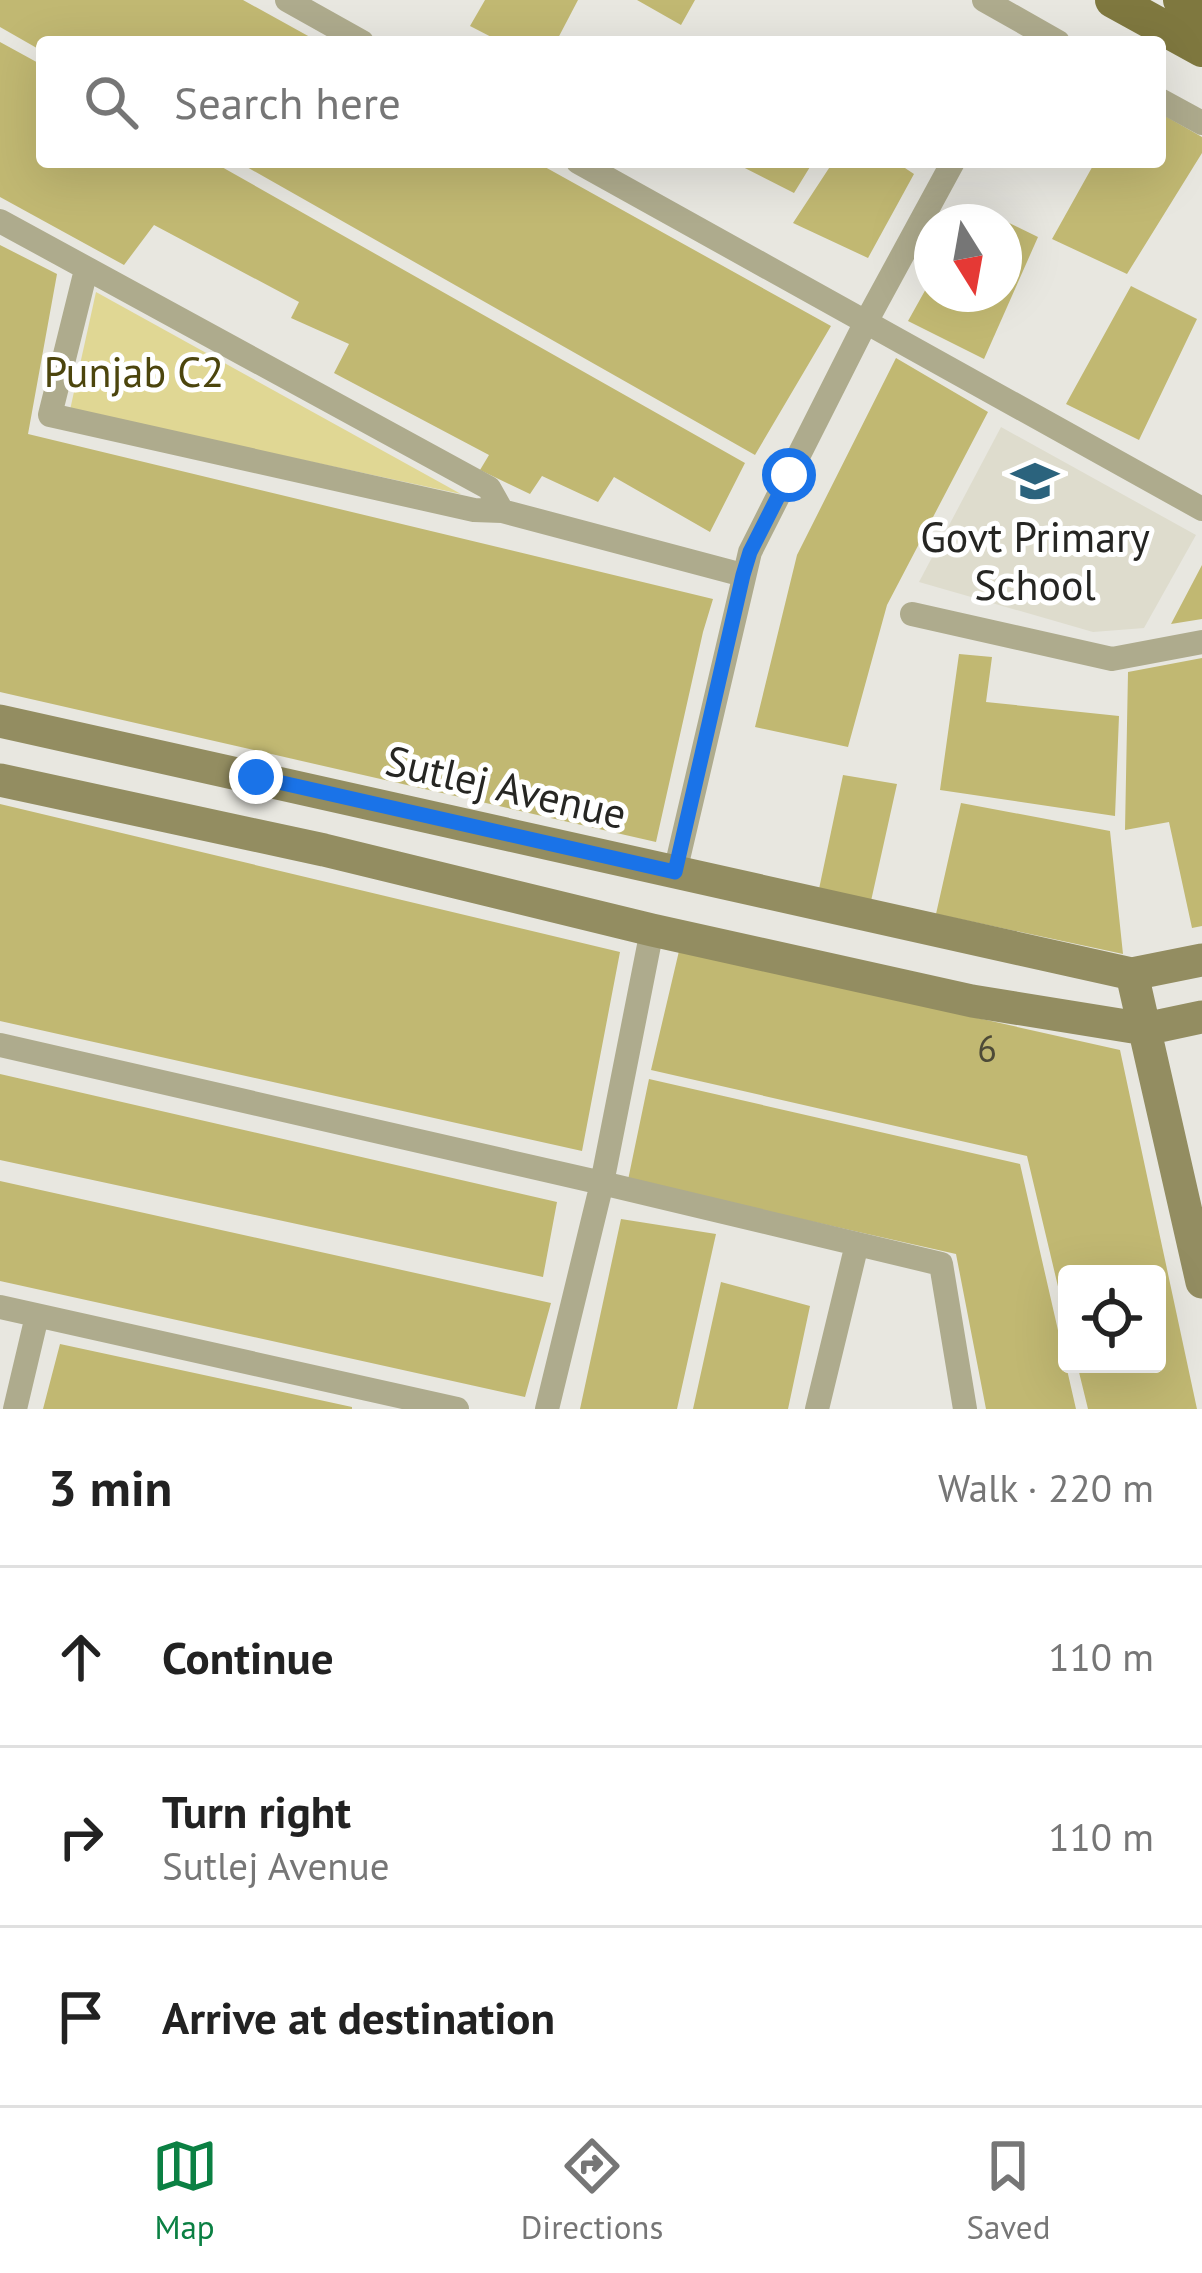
<!DOCTYPE html>
<html lang="en">
<head>
<meta charset="utf-8">
<style>
	body { margin:0; font-family:"PT Sans",sans-serif; background:#f6f6f6; color:#222 }
	.controls { position:absolute; right:36px; bottom:36px; display:grid; overflow:hidden; border-radius:12px; box-shadow:0 12px 48px #0002 }
	.controls button { width:108px; height:108px; display:grid; place-items:center; padding:0; border:0; border-bottom:3px solid #e0e0e0; background:#fff; color:#222; font:60px sans-serif }
	.compass { position:absolute; left:914px; top:204px; width:108px; height:108px; border-radius:50%; background:#fff; box-shadow:0 12px 48px #0002; rotate:169deg }
	.stop { position:absolute; width:36px; height:36px; margin:-27px; border:9px solid #1a73e8; border-radius:50%; background:#fff }
	.stop.end { background:#1a73e8; border-color:#fff; box-shadow:0 3px 12px #0008 }
	.list { margin:0; padding:0; list-style:none }
	h2 { display:flex; justify-content:space-between; align-items:center; height:156px; margin:0; padding:0 48px; font-size:51px }
	h2 small { font-size:39px; font-weight:400; color:#767676 }
	.list li { display:grid; grid-template-columns:78px 1fr auto; gap:36px; align-items:center; box-sizing:border-box; height:180px; padding:0 48px; border-top:3px solid #e0e0e0 }
	.list b { display:block; font-size:45px; white-space:nowrap }
	.list p { margin:0; font-size:39px; white-space:nowrap; color:#767676 }
	.list em { font-size:39px; font-style:normal; color:#767676 }
	.icon { flex:none; width:66px; height:66px; fill:none; stroke:currentColor; stroke-width:2; stroke-linecap:round; stroke-linejoin:round }
	.map { position:relative; flex:none; width:1202px; height:1409px; overflow:hidden }
	.search { position:absolute; background:#fff; box-shadow:0 12px 48px #0002; left:36px; right:36px; top:36px; height:132px; display:flex; align-items:center; gap:30px; box-sizing:border-box; padding:0 42px; border-radius:12px; color:#767676; font-size:45px }
	.sheet { height:696px; background:#fff }
	nav { display:flex; justify-content:space-around; align-items:center; box-sizing:border-box; height:168px; border-top:3px solid #e0e0e0; background:#fff; font-size:33px; color:#767676 }
	nav a { display:grid; justify-items:center; gap:6px }
	nav .on { color:#0b8043 }
	.map>svg:first-child { display:block }
</style>
</head>
<body>
<div class="map">
<svg width="1202" height="1409" viewBox="0 0 1202 1409">
	<rect width="100%" height="100%" fill="#e8e7e0"/>
	<path fill="#dedccd" d="M1001,427L1196,535L1144,628L1093,632L919,582Z"/>
	<path fill="#e0d794" d="M96,292L461,494L70,410Z"/>
	<path fill="#c1b872" d="M0,0H243L319,42H42V51L0,27Z
		M485,0H578L556,42H501L470,26Z
		M637,0H695L681,25Z
		M0,42L42,65V162H213L745,463L710,532L614,477L598,502L542,476L530,494L480,470L489,455L334,373L349,344L291,318L299,302L154,225L124,265L0,197Z
		M1160,113L1202,137V153L1127,274L1052,239L1095,162H1160Z
		M238,162H536L831,326L755,455Z
		M733,162H813L794,193Z
		M833,162H896L914,174L868,258L793,223Z
		M972,205L1038,237L984,359L908,321L932,278V294H1004V222H963Z
		M0,245L57,274L28,434L713,599L703,632L656,842L0,692Z
		M1131,286L1197,319L1139,440L1066,404Z
		M896,358L988,412L887,605L848,747L755,727L797,555Z
		M1202,565V619L1171,624Z
		M959,654L992,657L986,702L1119,716L1115,816L940,790Z
		M1202,658V926L1192,928L1169,822L1125,830L1128,672Z
		M843,775L897,784L871,901L819,889Z
		M961,803L1110,831L1123,954L936,914Z
		M0,804L620,952L582,1151L0,1021Z
		M679,951L1120,1050L1197,1409H1088L1077,1364H1157V1274H1067L1065,1316L1027,1156L651,1070Z
		M0,1074L557,1202L543,1277L0,1160Z
		M649,1079L1020,1164L1076,1409H986L956,1254L628,1180Z
		M0,1181L551,1303L525,1397L0,1281Z
		M621,1219L716,1234L677,1409H580Z
		M721,1282L810,1306L788,1409H693Z
		M60,1344L352,1407V1409H43Z"/>
	<g fill="none" stroke-linecap="round" stroke-linejoin="round">
		<path stroke="#aeab8d" stroke-width="24" d="M287,0L362,42
			M984,0L1058,42
			M1160,100L1202,123
			M578,162L1202,509
			M0,221L489,488L502,511L743,575
			M86,270L50,415L474,510L502,511
			M912,614L1112,659L1202,642
			M675,872L750,552L866,322L953,162
			M0,1045L602,1183L941,1264L965,1409
			M0,1307L457,1409
			M15,1409L37,1316
			M547,1409L602,1183L652,930
			M817,1409L857,1244"/>
		<path stroke="#938d61" stroke-width="33" d="M0,721L1132,974L1202,960
			M0,780L324,850L652,930L972,1001L1145,1029L1202,1017
			M1132,974L1202,1282"/>
		<path stroke="#7f783f" stroke-width="36" d="M1113,0L1202,49
			M1181,0L1202,12"/>
	</g>
	<g fill="none" stroke-linecap="round" stroke-linejoin="round">
		<path stroke="#1a73e8" stroke-width="15" d="M256,777L675,872L743,575L750,552L789,475"/>
	</g>
	<defs>
		<symbol id="school-bare" viewBox="-9 -9 18 18"><path d="M0-5L7-2L0 1L-7-2ZM-4 1L0 2.5L4 1V4Q0 6-4 4Z" fill="#2b637d" stroke="#fff" stroke-width="2.5" paint-order="stroke"/></symbol>
	</defs>
	<g fill-rule="evenodd">
		<use href="#school-bare" x="1002" y="448" width="66" height="66"/>
	</g>
	<g text-anchor="middle" stroke-width="10" stroke-linejoin="round" paint-order="stroke">
		<g font-size="36" fill="#4d4a37">
			<text x="987" y="1062">6</text>
		</g>
		<g font-size="42" fill="#4c450d" stroke="#fff">
			<text x="134" y="387">Punjab C2</text>
		</g>
		<g font-size="42" fill="#262623" stroke="#fff">
			<text x="1035" y="552">Govt Primary<tspan x="1035" dy="48">School</tspan></text>
		</g>
		<g font-size="42" fill="#262623" stroke="#fff">
			<text transform="translate(506 787) rotate(13)" y="15">Sutlej Avenue</text>
		</g>
	</g>
</svg>
<div class="controls">
<button><svg class="icon" aria-label="locate" viewBox="0 0 24 24"><circle cx="12" cy="12" r="6"/><path d="M12 2v4M12 18v4M2 12h4M18 12h4"/></svg></button>
</div>
<svg class="compass" viewBox="-18 -18 36 36"><path d="M0-13l5 13h-10z" fill="#e53935"/><path d="M0 13l5-13h-10z" fill="#767676"/></svg>
<div class="stop" style="left:789px;top:475px"></div>
<div class="stop end" style="left:256px;top:777px"></div>
<div class="search"><svg class="icon" aria-label="search" viewBox="0 0 24 24"><circle cx="10" cy="10" r="6"/><path d="M15 15l6 6"/></svg>Search here</div>
</div>
<section class="sheet">
<h2>3 min<small>Walk · 220 m</small></h2>
<ul class="list">
<li><svg class="icon" aria-label="ahead" viewBox="0 0 24 24"><path d="M12 20V5M6 11l6-6 6 6"/></svg><div><b>Continue</b></div><em>110 m</em></li>
<li><svg class="icon" aria-label="right" viewBox="0 0 24 24"><path d="M7 20v-9h11M14 6l5 5-5 5"/></svg><div><b>Turn right</b><p>Sutlej Avenue</p></div><em>110 m</em></li>
<li><svg class="icon" aria-label="arrive" viewBox="0 0 24 24"><path d="M6 21V4h12l-3 4 3 4H6"/></svg><div><b>Arrive at destination</b></div></li>
</ul>
</section>
<nav>
<a class="on"><svg class="icon" aria-label="map" viewBox="0 0 24 24"><path d="M3 6l6-2 6 2 6-2v14l-6 2-6-2-6 2zM9 4v14M15 6v14"/></svg>Map</a>
<a><svg class="icon" aria-label="directions" viewBox="0 0 24 24"><path d="M12 3l9 9-9 9-9-9zM9 14v-3h6M13 9l2 2-2 2"/></svg>Directions</a>
<a><svg class="icon" aria-label="saved" viewBox="0 0 24 24"><path d="M7 4h10v16l-5-4-5 4z"/></svg>Saved</a>
</nav>
</body>
</html>
